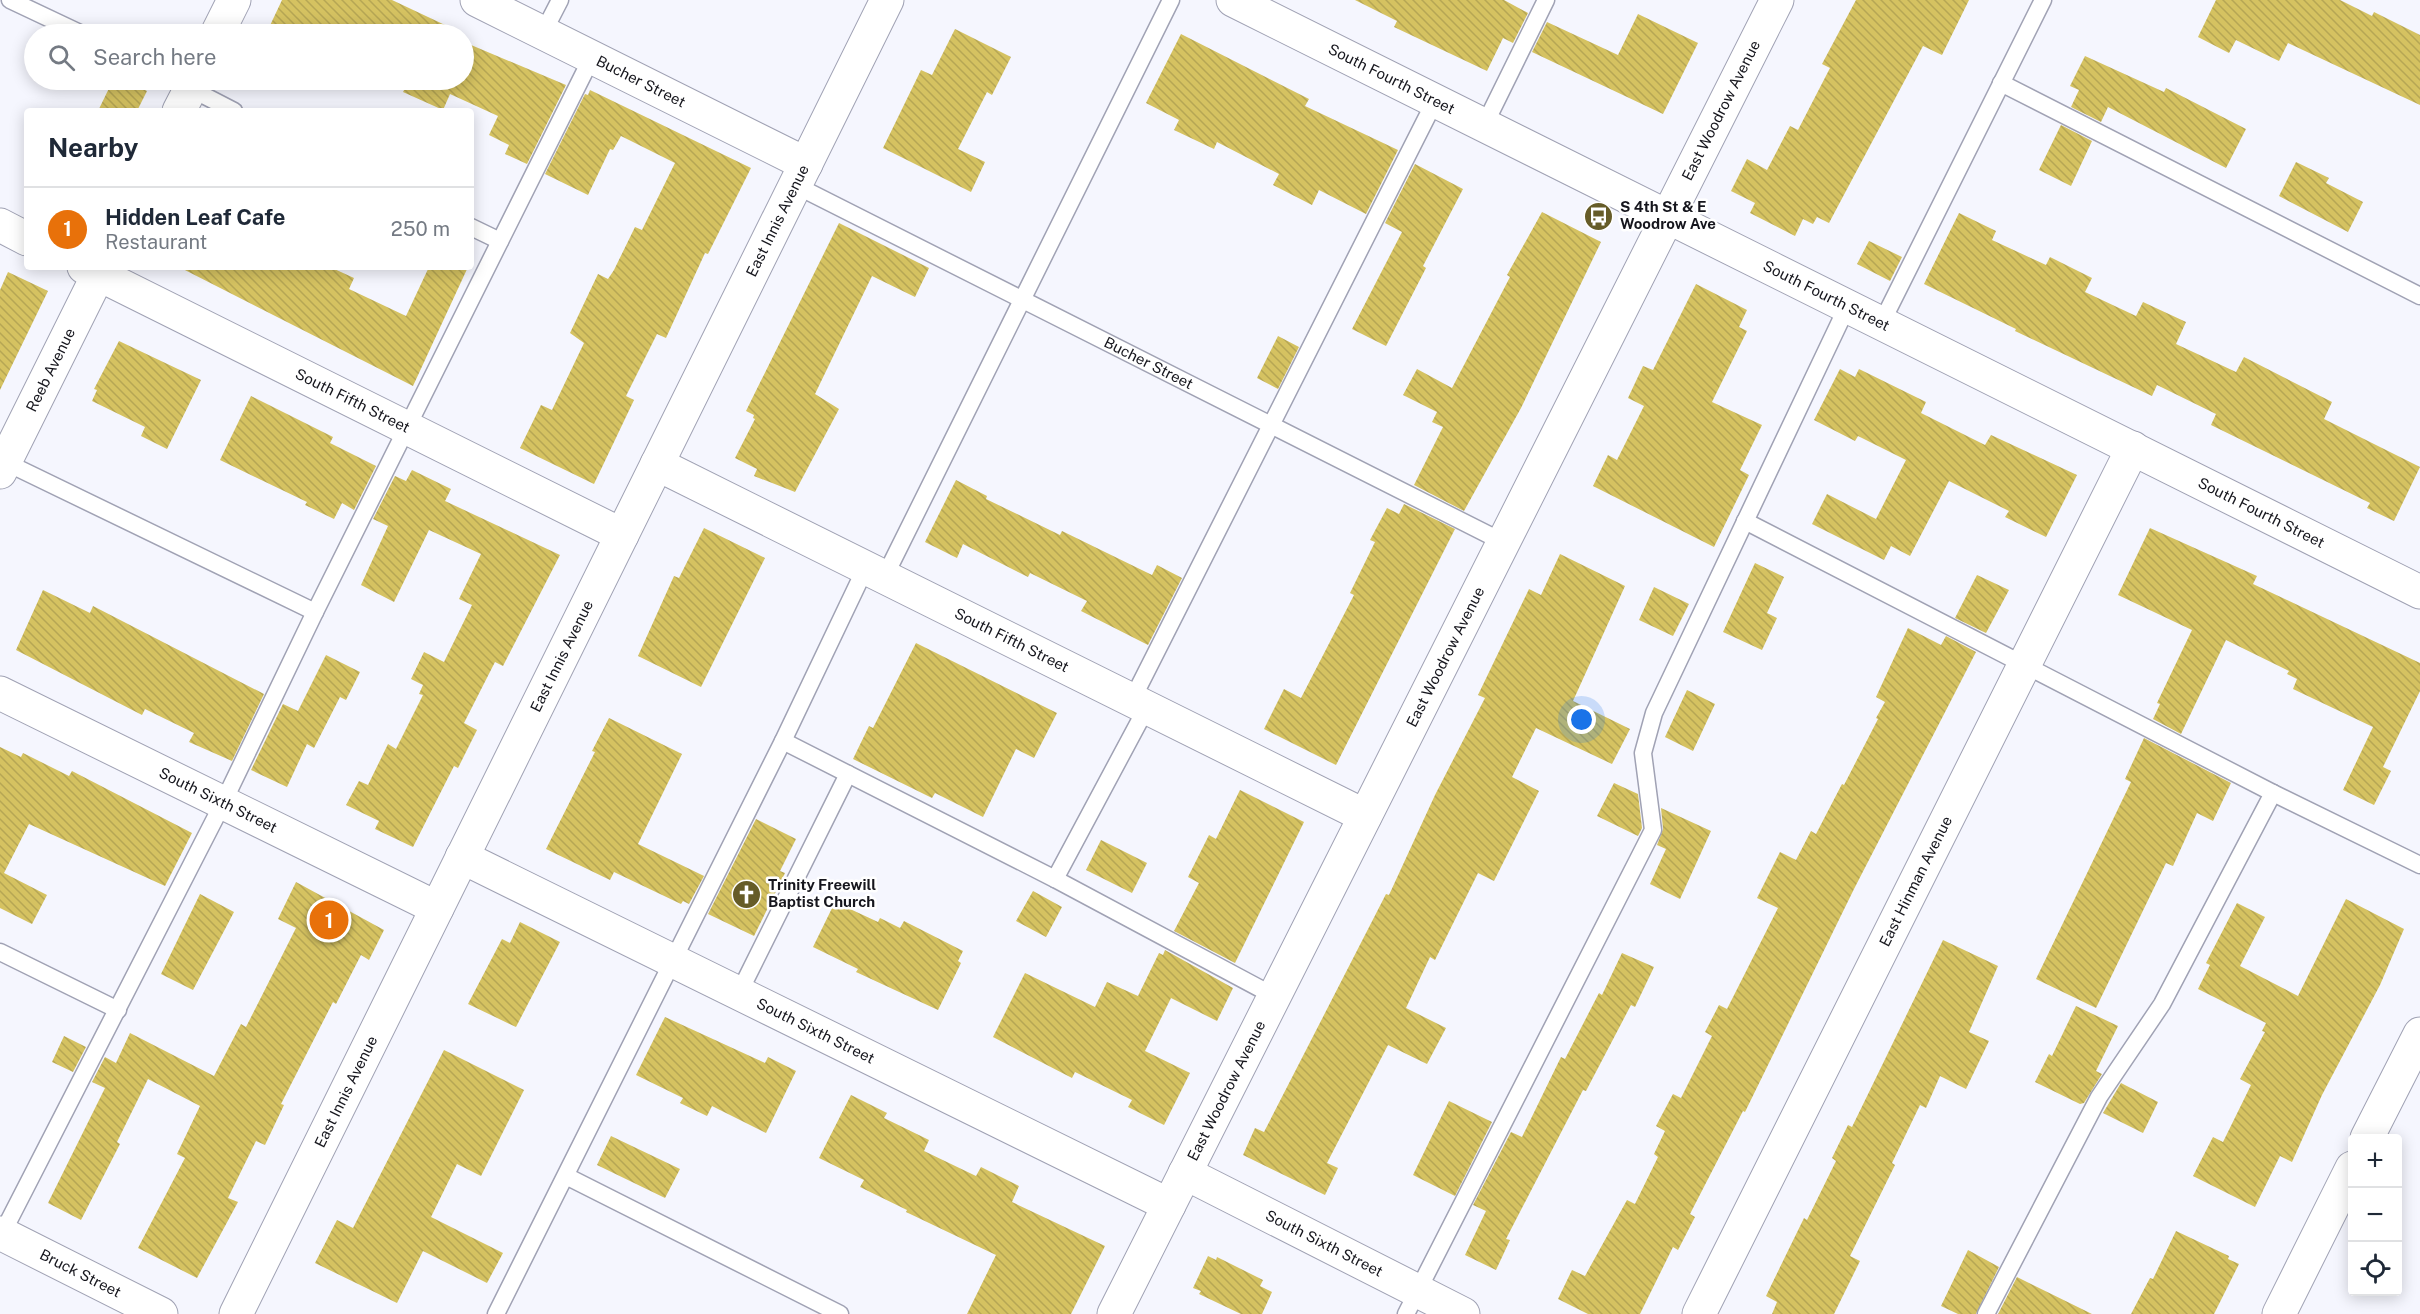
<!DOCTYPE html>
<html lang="en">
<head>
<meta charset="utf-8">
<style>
	body { margin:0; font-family:"Public Sans",sans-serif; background:#f2f2f3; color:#1f2937 }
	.controls { position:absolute; right:18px; bottom:18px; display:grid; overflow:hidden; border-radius:6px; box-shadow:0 3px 15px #0003 }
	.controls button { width:54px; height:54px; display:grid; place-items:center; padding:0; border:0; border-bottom:2px solid #e0e1e3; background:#fff; color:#1f2937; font:30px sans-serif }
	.you { position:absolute; left:1582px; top:720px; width:21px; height:21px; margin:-15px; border:4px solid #fff; border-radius:50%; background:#1a73e8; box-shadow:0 0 0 9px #1a73e833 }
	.badge { display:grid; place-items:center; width:39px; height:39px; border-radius:50%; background:#d93025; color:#fff; font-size:20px; font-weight:700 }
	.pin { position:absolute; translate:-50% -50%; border:3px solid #fff; box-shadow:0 2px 6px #0006 }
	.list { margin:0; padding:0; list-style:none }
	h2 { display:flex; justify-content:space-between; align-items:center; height:78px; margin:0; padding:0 24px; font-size:26px }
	h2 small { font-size:20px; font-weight:400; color:#747a83 }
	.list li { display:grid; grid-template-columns:39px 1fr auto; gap:18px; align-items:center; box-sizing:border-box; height:84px; padding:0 24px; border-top:2px solid #e0e1e3 }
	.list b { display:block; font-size:22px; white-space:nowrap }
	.list p { margin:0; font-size:20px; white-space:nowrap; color:#747a83 }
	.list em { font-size:20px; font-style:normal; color:#747a83 }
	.icon { flex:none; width:33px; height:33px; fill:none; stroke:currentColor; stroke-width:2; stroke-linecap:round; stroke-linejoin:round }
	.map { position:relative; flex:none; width:2420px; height:1314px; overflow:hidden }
	.search { position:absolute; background:#fff; box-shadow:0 3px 15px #0003; left:24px; top:24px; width:450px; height:66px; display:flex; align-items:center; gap:15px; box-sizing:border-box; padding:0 21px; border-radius:33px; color:#747a83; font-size:22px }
	.panel { position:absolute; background:#fff; box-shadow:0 3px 15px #0003; left:24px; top:108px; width:450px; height:162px; border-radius:6px }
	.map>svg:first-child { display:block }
</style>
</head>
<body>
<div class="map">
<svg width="2420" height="1314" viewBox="0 0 2420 1314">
	<defs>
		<pattern id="building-back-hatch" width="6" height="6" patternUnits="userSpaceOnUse" patternTransform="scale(1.5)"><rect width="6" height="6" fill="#d5c261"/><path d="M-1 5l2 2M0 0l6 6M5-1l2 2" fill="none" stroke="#b6a654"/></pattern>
	</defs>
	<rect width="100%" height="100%" fill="#f5f6fe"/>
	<path fill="url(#building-back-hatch)" d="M282,0H392L464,34H266Z
		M1355,0H1504L1528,13L1513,43L1503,38L1487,71L1394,27L1397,21Z
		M1856,0H1969L1942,55L1923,46L1829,223L1817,217L1813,224L1803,219L1795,236L1750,213L1755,203L1731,191L1747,159L1767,170L1790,126L1798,130L1830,68L1822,64Z
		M2216,0H2340L2372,16L2374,12L2420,35V105L2288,43L2279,61L2236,40L2229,53L2198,37Z
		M1638,14L1698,43L1663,114L1532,52L1547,22L1618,55Z
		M955,29L1011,57L992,95L987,92L958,149L985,162L971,192L883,148L921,70L932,75Z
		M1181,34L1309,99L1305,106L1398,150L1366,214L1319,190L1312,205L1273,185L1279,174L1217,142L1214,149L1174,130L1179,120L1146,103Z
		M464,42L566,85L527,164L505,154L509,145L489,135L498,116L450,94L443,110L403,92L409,80H464Z
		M2085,56L2164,92L2166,88L2246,129L2226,168L2108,107L2101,122L2071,107L2079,90L2070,86Z
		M113,80H125L147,91L137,111H98Z
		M590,90L751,168L708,254L705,253L666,338L657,334L626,396L634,400L594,484L520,448L541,405L552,410L584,343L570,333L598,274L608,279L614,270L635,227L642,230L675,163L621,136L613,150L610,149L588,195L545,174L585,94L588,95Z
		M2061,125L2092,141L2071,186L2039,170Z
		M2296,162L2329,178L2326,183L2363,202L2348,232L2279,196Z
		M1415,164L1463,189L1423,266L1426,268L1386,346L1352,329L1402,232L1385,223Z
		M1542,212L1601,242L1521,408L1464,511L1414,485L1443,427L1432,422L1437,412L1403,395L1417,369L1452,388L1510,277L1507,275Z
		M1959,213L1996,231L1992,240L2046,265L2050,257L2092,278L2085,292L2136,316L2143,302L2186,322L2176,344L2236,372L2244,357L2332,402L2324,419L2420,467L2394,521L2367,508L2370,503L2211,425L2216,414L2157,385L2152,396L2015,331L2016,329L1924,284Z
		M839,223L929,268L915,297L872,276L815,394L839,409L795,492L754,476L757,469L735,458L755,419L753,418L754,415L746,411Z
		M1869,241L1902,257L1890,281L1857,264Z
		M179,267H330L354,278L349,289L406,316L429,267H468L413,386Z
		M8,272L48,291L0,390V290Z
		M1696,284L1747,310L1739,327L1747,331L1712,402L1762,425L1740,470L1749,475L1714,547L1593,486L1608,455L1617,460L1644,406L1628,398L1643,366L1653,370Z
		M1278,336L1299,347L1278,389L1257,378Z
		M119,341L201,380L167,449L141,436L145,427L92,401L97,390L94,389Z
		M1840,369L1855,377L1859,369L1926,402L1921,413L1985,445L1991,435L2077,475L2046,537L2005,517L2009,511L1949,481L1910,556L1891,546L1884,560L1812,524L1827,494L1876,519L1906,460L1858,436L1855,441L1814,420Z
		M251,396L333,437L330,443L376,466L354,510L342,503L334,519L305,505L307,502L220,460Z
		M412,470L451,489L445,501L560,555L503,666L495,662L464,723L477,730L458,768L454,766L413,847L375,829L379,821L346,805L359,781L368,785L388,744L396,749L423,695L419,694L423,685L411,679L424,652L444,662L472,605L459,599L481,554L429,530L394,602L361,585L388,526L373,519L395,476L406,481Z
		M956,480L987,496L986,499L1060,535L1062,531L1152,575L1157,565L1182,578L1148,645L1081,611L1087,601L1030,573L1028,577L963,544L957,558L925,542Z
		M1404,504L1455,529L1336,765L1264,729L1284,689L1301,698L1354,595L1350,593L1375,542L1370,540L1387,508L1399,514Z
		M704,528L765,558L701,687L638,656L674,576L679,578Z
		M2150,528L2257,576L2253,584L2420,663V691L2383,767L2391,771L2374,805L2343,790L2373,727L2293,689L2297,679L2287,674L2289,671L2226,640L2181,734L2153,719L2160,704L2157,703L2192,630L2118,595Z
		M1560,554L1625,586L1573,701L1630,729L1612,764L1536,728L1512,777L1539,791L1494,881L1478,873L1435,960L1430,957L1406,1008L1446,1028L1427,1064L1388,1045L1327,1163L1338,1168L1325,1195L1243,1155L1255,1128L1264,1132L1386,894L1389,895L1435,795L1485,698L1478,695L1529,589L1541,595Z
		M1755,563L1784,577L1767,613L1777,618L1762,650L1723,632Z
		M1977,575L2009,590L1986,633L1955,618Z
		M1654,587L1689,604L1673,636L1639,620Z
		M43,590L90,613L93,606L264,694L232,761L189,742L194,733L145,709L142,715L16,650Z
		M1908,628L1941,645L1946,636L1976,652L1854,889L1745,1112L1743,1111L1690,1214L1695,1217L1678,1250L1673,1247L1640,1314H1588L1558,1299L1572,1270L1585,1276L1627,1200L1635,1204L1658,1157L1654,1154L1665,1131L1656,1126L1673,1094L1681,1098L1712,1036L1705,1032L1719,1005L1727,1009L1778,908L1757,898L1780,852L1796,860L1811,831L1816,834L1842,784L1844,785L1878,719L1876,718L1885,702L1876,697Z
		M916,643L1057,713L1034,758L1016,749L983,817L935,793L932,798L853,759L869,726L873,728Z
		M326,655L360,672L346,700L340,697L314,748L307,744L287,787L251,770L283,704L298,711Z
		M1687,690L1715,704L1693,751L1665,737Z
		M609,718L682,754L638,844L704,876L689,904L683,901L681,904L614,872L610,880L546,849L595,752L592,751Z
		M2144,738L2231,783L2213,821L2197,813L2173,866L2166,863L2096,1008L2036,979L2131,782L2125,779Z
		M0,747L21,757L23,753L69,776L72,771L192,833L165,886L29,824L4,873L47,895L32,924L0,908Z
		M1614,783L1638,794L1642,828L1638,836L1597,816Z
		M1240,790L1304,822L1235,963L1174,931L1199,883L1188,877L1209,835L1216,839Z
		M1661,808L1711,831L1680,899L1650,884L1666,849L1657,845L1663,829Z
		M756,819L796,839L780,871L785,873L754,936L708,914Z
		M1101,840L1147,863L1132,893L1086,870Z
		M296,882L384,930L369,960L361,955L336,1004L333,1002L281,1104L284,1105L265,1145L256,1141L228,1198L238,1202L197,1278L138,1248L185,1158L177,1154L200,1106L148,1079L117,1142L120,1144L81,1220L48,1203L105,1088L92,1082L105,1057L116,1063L130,1033L214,1076L241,1024L246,1027L296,928L278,919Z
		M1033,891L1062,907L1046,937L1016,921Z
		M200,894L234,912L193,990L161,974Z
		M2346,899L2404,929L2380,985L2322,1095L2292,1162L2280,1156L2255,1207L2193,1176L2213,1137L2223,1142L2251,1085L2240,1079L2265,1032L2262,1031L2266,1023L2198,989L2210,965L2206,963L2237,903L2265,917L2240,966L2298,996Z
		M835,902L878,922L880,918L900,928L904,921L963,951L958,961L961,963L938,1010L856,972L858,969L813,947Z
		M520,922L560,942L516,1027L468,1004L502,939L510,943Z
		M1943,940L1998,966L1969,1032L1989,1041L1966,1089L1940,1076L1926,1108L1920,1105L1892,1163L1895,1165L1850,1256L1860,1261L1834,1314H1772L1777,1302L1766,1296L1804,1218L1807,1220L1836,1161L1832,1158L1848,1125L1852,1127Z
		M1165,950L1233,988L1217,1021L1171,998L1145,1051L1190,1073L1164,1125L1128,1107L1132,1100L1075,1072L1072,1078L993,1037L1025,973L1095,1007L1107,982L1138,996L1159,953L1163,955Z
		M1622,953L1654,967L1635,1007L1631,1005L1586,1091L1583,1090L1506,1239L1510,1240L1496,1270L1465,1255L1486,1211L1473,1205L1511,1132L1522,1137L1561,1057L1565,1059L1599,993L1602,995Z
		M2076,1006L2118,1026L2096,1071L2102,1074L2084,1103L2080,1104L2035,1082L2049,1054L2052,1056Z
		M665,1017L765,1063L768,1057L796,1071L766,1133L712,1106L707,1116L680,1103L683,1098L636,1075Z
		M64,1036L86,1047L73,1072L52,1062Z
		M444,1050L524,1090L481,1176L457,1164L431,1217L503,1253L487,1283L423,1251L397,1303L315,1263L337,1220L353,1228Z
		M2121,1083L2158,1102L2143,1133L2103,1113Z
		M851,1095L887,1113L884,1118L929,1140L924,1151L976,1176L981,1167L1019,1186L1012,1202L1105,1246L1071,1314H967L996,1255L906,1212L907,1210L860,1187L864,1180L819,1158Z
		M1449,1101L1492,1122L1455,1196L1413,1175Z
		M611,1136L680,1169L665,1198L597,1165Z
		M2176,1231L2229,1256L2228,1259L2239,1264L2214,1314H2131L2150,1278L2153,1279Z
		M1968,1250L1999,1267L1976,1314H1958L1941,1306Z
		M1208,1256L1216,1260L1217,1257L1263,1280L1260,1286L1272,1292L1262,1314H1241L1199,1294L1201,1291L1193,1288Z
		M2017,1277L2092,1314H1998Z"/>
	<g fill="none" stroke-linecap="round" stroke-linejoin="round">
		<defs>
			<g id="lane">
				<path d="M10,0L82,34"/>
				<path d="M543,33L560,0"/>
				<path d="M174,80L234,111"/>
				<path d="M2001,83L2420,296"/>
				<path d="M1484,126L1546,0"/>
				<path id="s1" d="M795,185L1503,542"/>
				<path d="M471,227L500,241"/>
				<path d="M1881,324L2043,0"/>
				<path d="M1,460L315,612"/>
				<path d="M1745,521L2273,793L2420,865"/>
				<path d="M885,576L1171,0"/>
				<path d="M1132,700L1435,101"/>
				<path d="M1147,707L1055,879L1274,996"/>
				<path d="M783,741L1055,879"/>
				<path d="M0,952L118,1010"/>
				<path d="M739,993L848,774"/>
				<path d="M566,1176L840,1314"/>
				<path d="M2,1234L223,803L315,612L592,57"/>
				<path d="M496,1314L783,741L866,567"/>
				<path d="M1406,1314L1653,830L1643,753L1654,713L1847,307"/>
				<path d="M1986,1314L2099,1097L2162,1004L2273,793"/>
			</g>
			<g id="street">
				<path id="s2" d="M477,0L806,164"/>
				<path id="s3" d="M1233,0L2420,592"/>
				<path d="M217,34L234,0"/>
				<path d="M179,111L195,80"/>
				<path d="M0,225L27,239"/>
				<path id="s4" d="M84,267L622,535"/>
				<path id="s5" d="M657,464L1365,816"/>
				<path id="s6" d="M0,472L102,267"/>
				<path id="s7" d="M0,693L437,908"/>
				<path id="s8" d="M462,857L1169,1205"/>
				<path d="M2367,1138L2420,1034"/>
				<path id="s9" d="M1185,1173L1463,1314"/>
				<path id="s10" d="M0,1233L161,1314"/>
				<path id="s11" d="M236,1314L887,0"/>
				<path id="s12" d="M1114,1314L1777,0"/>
				<path id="s13" d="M1699,1314L2133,448"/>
				<path d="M2279,1314L2352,1168"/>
			</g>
		</defs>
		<use href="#lane" stroke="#a0a2b4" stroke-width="19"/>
		<use href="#street" stroke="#a0a2b4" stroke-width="35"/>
		<use href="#lane" stroke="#fff" stroke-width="16"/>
		<use href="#street" stroke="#fff" stroke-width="33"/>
	</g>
	<defs>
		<symbol id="bus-disc" viewBox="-11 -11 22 22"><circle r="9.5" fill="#665c28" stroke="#fff"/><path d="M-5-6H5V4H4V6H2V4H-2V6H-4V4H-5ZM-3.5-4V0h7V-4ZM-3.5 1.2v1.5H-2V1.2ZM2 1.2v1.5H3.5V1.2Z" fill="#fff"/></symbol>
		<symbol id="church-disc" viewBox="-11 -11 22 22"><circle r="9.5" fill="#665c28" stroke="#fff"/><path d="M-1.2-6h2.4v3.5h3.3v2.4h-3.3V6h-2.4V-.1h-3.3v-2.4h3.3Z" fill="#fff"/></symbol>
	</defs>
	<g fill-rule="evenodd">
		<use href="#bus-disc" x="1582" y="200" width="33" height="33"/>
		<use href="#church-disc" x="730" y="878" width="33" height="33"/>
	</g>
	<g text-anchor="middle" stroke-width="5" stroke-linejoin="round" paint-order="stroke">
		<g font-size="15" fill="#16161d" stroke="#fff">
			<text dy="5" stroke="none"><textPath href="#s3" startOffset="177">South Fourth Street</textPath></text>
			<text dy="5" stroke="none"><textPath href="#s2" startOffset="183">Bucher Street</textPath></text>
			<text dy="5" stroke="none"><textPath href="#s12" startOffset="1348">East Woodrow Avenue</textPath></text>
			<text dy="5" stroke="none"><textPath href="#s11" startOffset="1220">East Innis Avenue</textPath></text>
			<text dy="5" stroke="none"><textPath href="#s3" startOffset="663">South Fourth Street</textPath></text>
			<text dy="5" stroke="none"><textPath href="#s1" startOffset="396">Bucher Street</textPath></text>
			<text dy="5" stroke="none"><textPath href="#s6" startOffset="114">Reeb Avenue</textPath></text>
			<text dy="5" stroke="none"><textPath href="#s4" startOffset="300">South Fifth Street</textPath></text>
			<text dy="5" stroke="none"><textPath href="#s3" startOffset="1149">South Fourth Street</textPath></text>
			<text dy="5" stroke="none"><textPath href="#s5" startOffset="396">South Fifth Street</textPath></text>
			<text dy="5" stroke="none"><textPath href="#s11" startOffset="734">East Innis Avenue</textPath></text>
			<text dy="5" stroke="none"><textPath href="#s12" startOffset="736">East Woodrow Avenue</textPath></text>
			<text dy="5" stroke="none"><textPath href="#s7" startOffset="243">South Sixth Street</textPath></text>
			<text dy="5" stroke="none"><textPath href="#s13" startOffset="484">East Hinman Avenue</textPath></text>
			<text dy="5" stroke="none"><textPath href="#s8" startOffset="394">South Sixth Street</textPath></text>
			<text dy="5" stroke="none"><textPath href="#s12" startOffset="250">East Woodrow Avenue</textPath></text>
			<text dy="5" stroke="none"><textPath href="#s11" startOffset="248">East Innis Avenue</textPath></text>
			<text dy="5" stroke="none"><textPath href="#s9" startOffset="156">South Sixth Street</textPath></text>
			<text dy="5" stroke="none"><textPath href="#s10" startOffset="90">Bruck Street</textPath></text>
		</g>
		<g font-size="15" font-weight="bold" fill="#16161d" stroke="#fff" text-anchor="start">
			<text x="1620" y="212">S 4th St &amp; E<tspan x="1620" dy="17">Woodrow Ave</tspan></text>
			<text x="768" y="890">Trinity Freewill<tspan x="768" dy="17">Baptist Church</tspan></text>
		</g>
	</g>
</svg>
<div class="controls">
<button>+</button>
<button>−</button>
<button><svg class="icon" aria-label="locate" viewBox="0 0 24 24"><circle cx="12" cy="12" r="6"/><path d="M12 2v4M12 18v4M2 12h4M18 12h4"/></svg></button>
</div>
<div class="you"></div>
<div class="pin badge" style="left:329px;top:920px;background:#e8710a">1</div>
<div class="search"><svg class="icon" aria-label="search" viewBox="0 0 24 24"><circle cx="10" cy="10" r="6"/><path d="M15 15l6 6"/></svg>Search here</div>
<section class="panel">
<h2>Nearby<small></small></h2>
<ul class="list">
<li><span class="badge" style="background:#e8710a">1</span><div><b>Hidden Leaf Cafe</b><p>Restaurant</p></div><em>250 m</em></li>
</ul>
</section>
</div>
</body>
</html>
